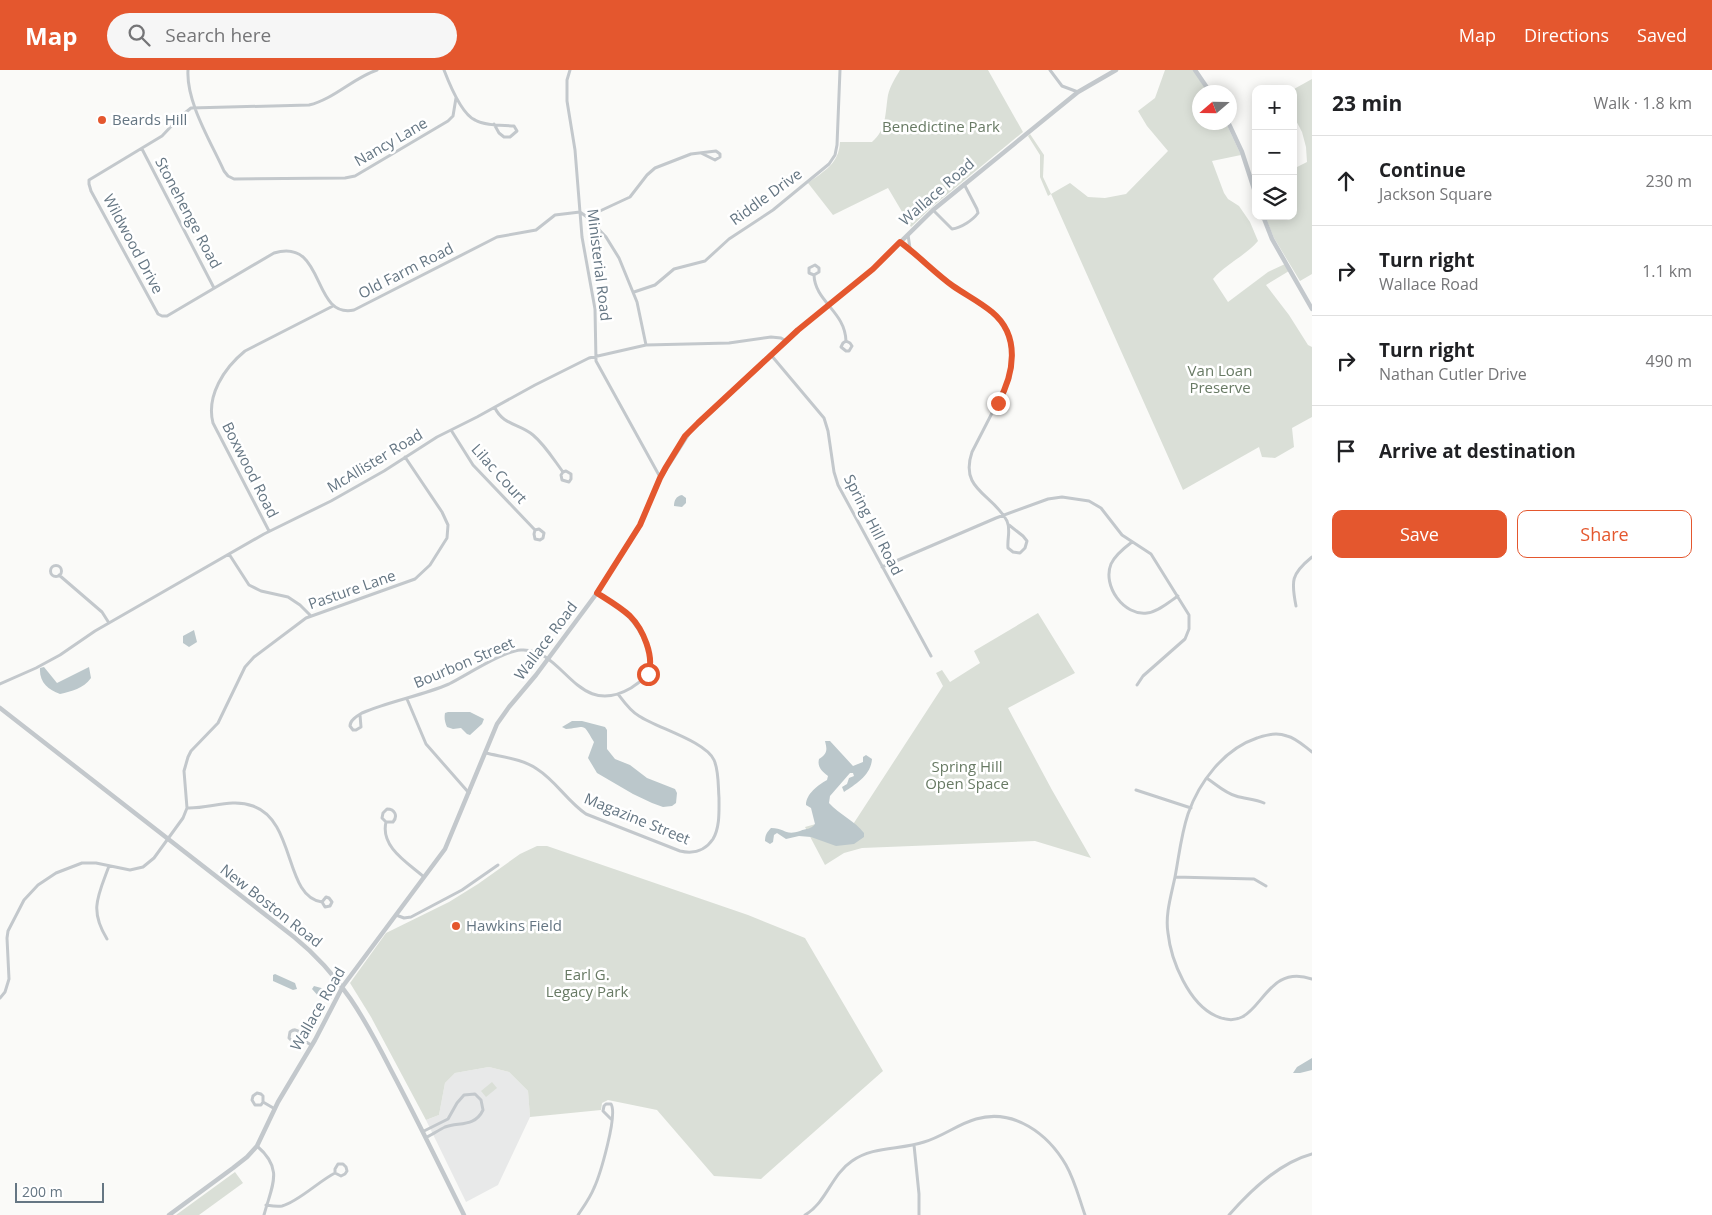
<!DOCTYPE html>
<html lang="en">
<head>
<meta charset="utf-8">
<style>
	body { margin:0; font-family:"Open Sans",sans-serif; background:#f6f6f6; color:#202124 }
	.controls { position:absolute; right:15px; top:15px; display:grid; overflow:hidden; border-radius:10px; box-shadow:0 2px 12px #0003 }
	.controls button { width:45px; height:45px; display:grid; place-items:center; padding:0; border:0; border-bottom:1px solid #e0e0e0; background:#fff; color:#202124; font:25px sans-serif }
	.compass { position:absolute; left:1192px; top:15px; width:45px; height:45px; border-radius:50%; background:#fff; box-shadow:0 2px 12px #0003; rotate:250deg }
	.scale { position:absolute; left:15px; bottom:12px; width:89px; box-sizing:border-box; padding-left:5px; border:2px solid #657683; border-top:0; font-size:14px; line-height:18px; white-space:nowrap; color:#657683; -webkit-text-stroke:4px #fff; paint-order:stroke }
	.stop { position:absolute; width:15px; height:15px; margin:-11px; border:4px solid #e4572e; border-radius:50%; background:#fff }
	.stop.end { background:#e4572e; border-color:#fff; box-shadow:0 1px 5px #0008 }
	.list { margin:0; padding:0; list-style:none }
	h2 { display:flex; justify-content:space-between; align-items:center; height:65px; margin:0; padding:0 20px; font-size:21px }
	h2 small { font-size:16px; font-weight:400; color:#757577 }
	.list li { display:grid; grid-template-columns:32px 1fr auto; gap:15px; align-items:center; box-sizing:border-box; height:90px; padding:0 20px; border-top:1px solid #e0e0e0 }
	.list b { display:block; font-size:19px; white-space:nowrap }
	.list p { margin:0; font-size:16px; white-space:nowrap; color:#757577 }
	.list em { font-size:16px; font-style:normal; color:#757577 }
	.actions { display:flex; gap:10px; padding:15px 20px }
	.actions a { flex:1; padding:11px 0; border:1px solid #e4572e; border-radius:10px; text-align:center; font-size:18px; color:#e4572e }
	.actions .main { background:#e4572e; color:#fff }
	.icon { flex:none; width:28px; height:28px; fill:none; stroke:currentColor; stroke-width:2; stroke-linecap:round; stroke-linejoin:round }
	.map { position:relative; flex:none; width:1312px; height:1145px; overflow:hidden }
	header { display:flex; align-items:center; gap:30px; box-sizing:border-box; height:70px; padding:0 25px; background:#e4572e; color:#fff }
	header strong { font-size:24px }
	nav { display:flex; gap:28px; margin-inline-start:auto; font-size:18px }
	.search { width:350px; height:45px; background:#f6f6f6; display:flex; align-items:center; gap:12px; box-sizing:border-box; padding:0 18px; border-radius:28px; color:#757577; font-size:19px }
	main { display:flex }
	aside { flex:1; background:#fff }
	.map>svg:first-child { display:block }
</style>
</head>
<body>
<header>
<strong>Map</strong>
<div class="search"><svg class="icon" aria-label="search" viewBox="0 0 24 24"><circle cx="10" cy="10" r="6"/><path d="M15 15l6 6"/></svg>Search here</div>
<nav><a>Map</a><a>Directions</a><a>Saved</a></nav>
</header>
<main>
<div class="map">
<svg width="1312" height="1145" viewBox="0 0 1312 1145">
	<rect width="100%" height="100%" fill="#fafaf8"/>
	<path fill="#e8e9e9" d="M489,997L509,1002L528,1021L530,1047L498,1115L466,1132L426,1050L439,1045L445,1013L455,1003Z"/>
	<path fill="#dadfd7" d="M900,0H988L1023,62L932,137L911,157L888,118L833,145L808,113C824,101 839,94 840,72H872C887,59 885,43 888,25C890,16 896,7 900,0Z
		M1165,0H1194L1209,22H1200V52L1226,53L1241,85L1212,91L1224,123L1228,129L1239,136L1250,152L1258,171C1245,186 1226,194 1213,209L1228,232L1268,202L1285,194L1289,201L1266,215L1289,245L1308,275L1312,277V347L1292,358L1294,377L1275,388L1262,387L1259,377L1183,420L1051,124L1048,126L1040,107V85L1028,66L1030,64L1044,85L1043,107L1051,124L1070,113L1088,127L1105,128L1126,124L1168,81L1147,56L1138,41L1155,28Z
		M1312,9V204L1300,211L1274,168L1265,146H1293V128L1296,126L1293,118V99L1307,92L1306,77L1302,62L1293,45V28L1297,26L1294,19Z
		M1038,543L1075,603L1008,638L1052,720L1091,788L1035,771L862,778L844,783L825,795L805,757L830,750L850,759L943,616L936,603L942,600L950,612L980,593L974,581Z
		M537,776H547L748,845L805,868L883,1001L761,1109L714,1106L657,1040L608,1030L602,1033L601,1040L530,1047L528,1021L509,1002L489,997L455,1003L445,1013L439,1045L426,1050L371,947L350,913L386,863L449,832L478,814L520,784Z
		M492,1012L497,1018L486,1027L481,1021Z
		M235,1102L243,1113L199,1145H176Z"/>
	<path fill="#bbc7cb" d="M682,425L686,428V433L682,437L674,436C674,431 676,426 682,425Z
		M194,560L197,572L189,577L183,573V566Z
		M44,597L57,613L89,597L91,608C83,619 72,621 60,624C48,620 39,612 40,598Z
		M448,642H470L484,649L482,654L470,665L467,664L461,658L453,659L447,657C445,652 444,649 445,643Z
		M572,651H582L605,657L607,660V679L615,689L630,695L647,708L675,719L677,723L676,733L672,736L663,737L652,733L633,724L597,703L588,688L594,672C582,652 587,657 566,659L562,657Z
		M825,671H830L853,696L863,692V687L866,685L872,689C871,705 856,714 844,722L842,717L847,714L849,708L854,706L853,703H850L830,726L829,733C839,744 855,751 864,763V767L854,774L836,776L811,767L799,766L786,769L777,763L774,765L773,772L770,774L765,771C765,765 767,762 771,758C785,758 785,766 800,761C807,758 810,760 815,754L811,738L806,735C806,724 818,715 827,710L828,706C822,701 817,697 819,689C828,684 827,679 825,671Z
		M275,904L295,913L297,919L293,920L273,911V905Z
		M314,916L325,919L332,927L330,931L320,928L312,919Z
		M1312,988V1000L1300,1003H1293L1297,997Z"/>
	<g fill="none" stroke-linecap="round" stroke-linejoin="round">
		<path stroke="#c3c8cc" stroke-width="3" d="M188,0C186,32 211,72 224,101L228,106L234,109L345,108L355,106L448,51L453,46L456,28
			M377,0C353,8 334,29 309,35L191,38L180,47L162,66L89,110V114L91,121L158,244L162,246H167L274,183C326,167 311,249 354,240L497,167L536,160L555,145L580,142L587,147L606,167L619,188L637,232L646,275
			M444,0C449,13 461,44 475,50C485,56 502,55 514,56L517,61L510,67H504L499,63L494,54
			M570,0L567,10V31L575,80L582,167L595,239L596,291L660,407
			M1050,0L1062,16L1078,22
			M142,79L214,218
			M933,140L952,159C961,158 973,150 978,143L977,139L964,114
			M587,147L630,127L647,105L655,98L691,84L716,81L720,84V87L715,90L701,83
			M908,165L910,178
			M900,172L949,213L991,242L1001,252L1008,264L1011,281L1010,308L972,382C959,420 993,424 1007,451C1011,460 1007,468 1008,478L1013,482L1020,483L1025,478L1027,471L1023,466L1009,455
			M814,205L819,202V198L815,195L809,198V203L814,205C815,232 845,241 846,271L843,273L841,277L846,281H849L852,276L850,273L846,271
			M634,222L655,215L674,199L705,191L729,169L773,140L829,94L835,85L837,75L840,0
			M771,285L824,348L828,361L834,402L838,415L931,586
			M495,338C503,355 520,354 533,365C545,375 554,390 563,402L561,405L562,410L569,412L571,409V404L566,401L563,402
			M451,360L473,395L535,460L534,464L535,469L540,470L543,468L544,463L539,459L535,460
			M269,461L213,353C206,326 224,298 245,281L333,236
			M1132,472C1124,478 1115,485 1111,494C1102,516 1124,546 1147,543C1158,542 1169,532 1178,526
			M229,484L249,515L261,521L288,527L300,535L310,545
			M50.5 501a5.5 5.5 0 1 1 11 0a5.5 5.5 0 1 1-11 0Z
			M882,497L996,448L1048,429L1062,427L1089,431L1101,438L1122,465L1151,484L1189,545V559L1185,569L1143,606L1137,615
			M59,505L102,542L109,553
			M1296,536C1291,511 1291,504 1312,487
			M0,614L36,598L60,585L95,561L264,464L331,431L384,401L437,367L477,347L535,315L589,288L646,275L729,273L771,267L781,268L786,271
			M407,629L426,674L469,723
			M360,645L361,657L356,660H353L350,656C350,650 357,646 362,643C390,631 421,626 449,614C467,605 503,581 521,580C564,577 576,650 631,618C638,613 647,608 650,600C654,588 646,574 641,564C631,545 615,534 597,523
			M1312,682C1304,676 1296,668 1287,666C1276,662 1267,665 1257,668C1224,679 1199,712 1188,744C1181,765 1179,786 1175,807C1171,826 1165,845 1168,863C1171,891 1189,934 1216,946C1262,967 1259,891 1312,909
			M486,683C502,687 523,689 537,699C556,711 567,731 586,744L680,781C693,784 705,781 713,769C720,757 719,741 719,728C718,716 719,701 714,690C705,671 657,658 639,646C630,641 624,632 618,624
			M1208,709C1217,715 1225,723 1236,726C1245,729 1255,729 1264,733
			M1136,720L1191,738
			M187,738C209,739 231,728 253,736C296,751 284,827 322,832L325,837L330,836L332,832L329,828L326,827L322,832
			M386,752L382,748L383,743L387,739C395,739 398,746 393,752H386C380,777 408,793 424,807
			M1175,807L1254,809L1266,816
			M396,845L404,848L411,847L462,820L498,795
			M107,869C89,840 98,826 109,796
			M0,928L5,922L9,909L7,868L8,861L24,830L38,815L56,803L82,793H96L130,800L143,797L154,788L183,748L187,738L184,701L188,687L191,681L218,653L245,597L254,587L306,548L415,509L430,495L447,468L448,455L442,442L405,387
			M300,968L298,971H292L289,968L290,962C294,959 297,959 300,963V968L311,975
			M263,1032V1026L261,1024L257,1023L253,1026L252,1030L255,1035H261L263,1032L275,1039
			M424,1061L448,1049L457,1033L464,1025L475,1024L481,1030L483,1040C475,1057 459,1052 445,1057C439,1060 433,1064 427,1067
			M914,1075L919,1124V1145
			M257,1076C284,1099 272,1115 264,1145
			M266,1135C272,1136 277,1137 282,1136C298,1132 319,1111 335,1103L341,1106L345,1104L347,1101L346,1097L343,1094H338L335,1099V1103
			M578,1145C584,1136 590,1128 594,1118C600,1105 618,1045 611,1034H606L604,1036L603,1041L612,1050
			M805,1145C827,1132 831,1105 852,1091C873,1076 900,1080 924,1072C942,1067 958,1054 976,1049C1014,1038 1048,1064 1066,1095C1075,1111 1079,1128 1085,1145
			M1229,1145C1251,1120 1279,1093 1312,1084"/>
		<path stroke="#c3c8cc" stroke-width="4.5" d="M1195,0L1210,22
			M1228,52L1242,82L1256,125
			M1263,146L1272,169L1312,239
			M0,638L294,867C341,905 365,949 392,1002C417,1049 440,1097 464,1145
			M169,1145L233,1098L247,1087L257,1076L278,1032L315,970L343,916L445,779L497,654L509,637L536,605L597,523L640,455L660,408L690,361L798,260L873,199L933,140L1078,22L1116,0"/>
	</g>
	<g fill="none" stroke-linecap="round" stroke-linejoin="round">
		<path stroke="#e4572e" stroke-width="6" d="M648,604C655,587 643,559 630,546C620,537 608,530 597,523L640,455L660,408L666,397L685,366L698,353L798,260L873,199L900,172C919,186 935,203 953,216C966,225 980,232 992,242C1021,266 1014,304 998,333"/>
	</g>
	<g fill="#e4572e" stroke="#fff" stroke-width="2">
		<circle cx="102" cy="50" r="5"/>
		<circle cx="456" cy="856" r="5"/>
	</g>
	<g text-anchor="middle" stroke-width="5" stroke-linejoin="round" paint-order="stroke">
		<g font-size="15" fill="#657683" stroke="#fff" text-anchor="start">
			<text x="112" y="55">Beards Hill</text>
			<text x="466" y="861">Hawkins Field</text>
		</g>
		<g font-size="15" fill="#687a64" stroke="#fff">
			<text x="941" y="62">Benedictine Park</text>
			<text x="1220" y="306">Van Loan<tspan x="1220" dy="17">Preserve</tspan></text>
			<text x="967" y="702">Spring Hill<tspan x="967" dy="17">Open Space</tspan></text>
			<text x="587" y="910">Earl G.<tspan x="587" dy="17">Legacy Park</tspan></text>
		</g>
		<g font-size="15" fill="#657683" stroke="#fff">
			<text transform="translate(391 72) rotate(-30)" y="5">Nancy Lane</text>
			<text transform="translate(937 122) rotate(-41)" y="5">Wallace Road</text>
			<text transform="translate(766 127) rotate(-36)" y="5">Riddle Drive</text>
			<text transform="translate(188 143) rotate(62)" y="5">Stonehenge Road</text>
			<text transform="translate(133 174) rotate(62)" y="5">Wildwood Drive</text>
			<text transform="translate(599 195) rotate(83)" y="5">Ministerial Road</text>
			<text transform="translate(406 201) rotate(-27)" y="5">Old Farm Road</text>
			<text transform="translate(375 391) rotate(-31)" y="5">McAllister Road</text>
			<text transform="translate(250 400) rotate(63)" y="5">Boxwood Road</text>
			<text transform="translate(499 404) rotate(48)" y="5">Lilac Court</text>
			<text transform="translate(873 455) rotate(63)" y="5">Spring Hill Road</text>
			<text transform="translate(352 520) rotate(-19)" y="5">Pasture Lane</text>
			<text transform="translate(546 571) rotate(-53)" y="5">Wallace Road</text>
			<text transform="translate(464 593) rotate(-23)" y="5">Bourbon Street</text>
			<text transform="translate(637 749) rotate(22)" y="5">Magazine Street</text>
			<text transform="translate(271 836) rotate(38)" y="5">New Boston Road</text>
			<text transform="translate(318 939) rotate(-60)" y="5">Wallace Road</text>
		</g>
	</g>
</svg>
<div class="controls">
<button>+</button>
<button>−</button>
<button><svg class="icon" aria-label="layers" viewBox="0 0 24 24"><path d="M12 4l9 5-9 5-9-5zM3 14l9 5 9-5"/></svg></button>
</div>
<svg class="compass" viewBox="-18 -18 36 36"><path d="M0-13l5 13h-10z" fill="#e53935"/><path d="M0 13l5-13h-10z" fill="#757577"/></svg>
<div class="scale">200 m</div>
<div class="stop" style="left:648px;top:604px"></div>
<div class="stop end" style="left:998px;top:333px"></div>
</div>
<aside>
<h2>23 min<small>Walk · 1.8 km</small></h2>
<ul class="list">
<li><svg class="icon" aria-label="ahead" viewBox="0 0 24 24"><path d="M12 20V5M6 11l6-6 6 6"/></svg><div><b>Continue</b><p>Jackson Square</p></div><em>230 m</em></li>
<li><svg class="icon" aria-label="right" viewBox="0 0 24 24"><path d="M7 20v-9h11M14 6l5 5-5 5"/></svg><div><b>Turn right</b><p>Wallace Road</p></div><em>1.1 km</em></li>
<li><svg class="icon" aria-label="right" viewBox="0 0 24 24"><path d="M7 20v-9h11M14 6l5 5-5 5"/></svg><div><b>Turn right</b><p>Nathan Cutler Drive</p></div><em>490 m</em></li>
<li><svg class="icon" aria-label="arrive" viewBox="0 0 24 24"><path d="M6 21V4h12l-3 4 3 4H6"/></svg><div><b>Arrive at destination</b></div></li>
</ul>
<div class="actions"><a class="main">Save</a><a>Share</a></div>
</aside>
</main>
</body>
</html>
